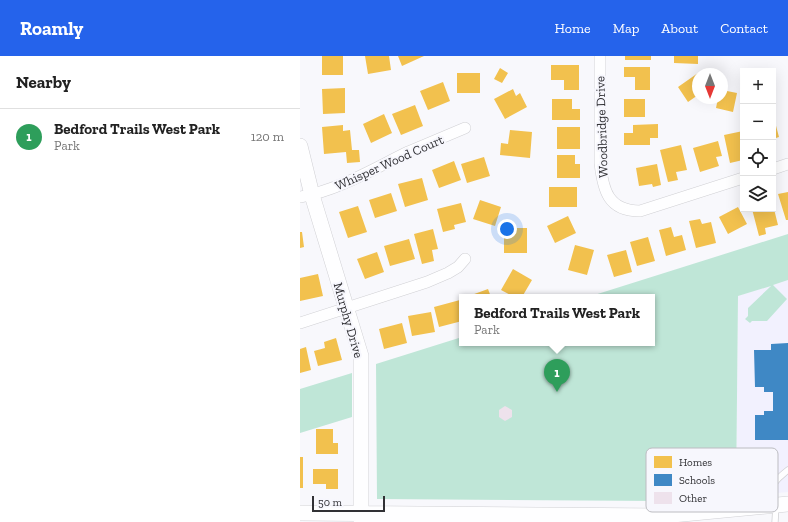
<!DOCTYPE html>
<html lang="en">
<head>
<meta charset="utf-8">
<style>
	body { margin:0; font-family:"Zilla Slab",serif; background:#f6f6f6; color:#222 }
	.controls { position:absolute; right:12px; top:12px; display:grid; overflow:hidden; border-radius:0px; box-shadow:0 4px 16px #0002 }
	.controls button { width:36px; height:36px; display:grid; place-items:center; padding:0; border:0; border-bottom:1px solid #e0e0e0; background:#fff; color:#222; font:20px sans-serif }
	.compass { position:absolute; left:392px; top:12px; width:36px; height:36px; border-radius:50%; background:#fff; box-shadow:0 4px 16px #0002; rotate:180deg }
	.scale { position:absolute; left:12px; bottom:10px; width:73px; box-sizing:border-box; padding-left:4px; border:2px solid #313135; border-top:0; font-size:11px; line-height:14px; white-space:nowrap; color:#313135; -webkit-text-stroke:3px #f7f7fd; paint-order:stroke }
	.you { position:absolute; left:207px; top:173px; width:14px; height:14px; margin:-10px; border:3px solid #fff; border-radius:50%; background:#1a73e8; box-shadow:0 0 0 6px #1a73e833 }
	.badge { display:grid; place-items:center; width:26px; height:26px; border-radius:50%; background:#2563eb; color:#fff; font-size:13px; font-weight:700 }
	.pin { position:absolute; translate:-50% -33px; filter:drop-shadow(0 1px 2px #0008) }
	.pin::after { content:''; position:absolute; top:21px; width:14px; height:12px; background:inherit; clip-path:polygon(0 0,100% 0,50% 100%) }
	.popup { position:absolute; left:159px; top:238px; width:196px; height:52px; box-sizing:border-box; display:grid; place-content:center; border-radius:0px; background:#fff; filter:drop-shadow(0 1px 3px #0005); font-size:13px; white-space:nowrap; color:#767676 }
	.popup b { font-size:15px; color:#222 }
	.popup::after { content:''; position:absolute; left:50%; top:100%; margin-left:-8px; border:8px solid transparent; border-top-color:#fff }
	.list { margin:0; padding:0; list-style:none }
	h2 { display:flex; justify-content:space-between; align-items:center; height:52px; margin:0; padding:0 16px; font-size:17px }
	h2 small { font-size:13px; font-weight:400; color:#767676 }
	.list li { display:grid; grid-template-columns:26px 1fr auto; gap:12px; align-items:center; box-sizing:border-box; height:56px; padding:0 16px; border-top:1px solid #e0e0e0 }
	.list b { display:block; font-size:15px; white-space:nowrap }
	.list p { margin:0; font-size:13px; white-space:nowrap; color:#767676 }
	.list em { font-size:13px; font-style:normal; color:#767676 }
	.icon { flex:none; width:22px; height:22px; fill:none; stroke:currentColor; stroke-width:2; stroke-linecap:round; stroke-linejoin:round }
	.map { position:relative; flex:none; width:488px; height:466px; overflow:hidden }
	header { display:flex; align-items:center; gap:24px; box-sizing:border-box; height:56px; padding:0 20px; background:#2563eb; color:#fff }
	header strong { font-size:19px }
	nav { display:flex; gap:22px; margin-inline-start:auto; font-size:14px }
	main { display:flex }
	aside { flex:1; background:#fff }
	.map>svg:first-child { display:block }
</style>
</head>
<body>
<header>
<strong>Roamly</strong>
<nav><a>Home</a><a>Map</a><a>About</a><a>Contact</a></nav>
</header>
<main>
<aside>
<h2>Nearby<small></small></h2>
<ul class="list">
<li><span class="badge" style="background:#2e9e5b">1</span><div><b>Bedford Trails West Park</b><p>Park</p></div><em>120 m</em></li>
</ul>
</aside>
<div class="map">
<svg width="488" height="466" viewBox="0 0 488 466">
	<rect width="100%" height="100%" fill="#f8f8fc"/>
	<path fill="#f2f1fe" d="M488,224V436L436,441L438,240Z"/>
	<path fill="#bfe6d7" d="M488,178V224L473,229L487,243L467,265H452L450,267L445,263L448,260V252L471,230L438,240L436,441L358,445L77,443L76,308L162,281V287H352V241H288Z
		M52,317V361L0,377V333Z"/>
	<path fill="#f2c14e" d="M22,0H43V19H22Z
		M65,0H89L91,14L68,18Z
		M98,0H124L102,10Z
		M325,0H351V4H325Z
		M374,0H398V8L374,7Z
		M251,9H279V34H264V24H251Z
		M324,11H350V34H335V21H324Z
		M200,12L208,17L202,27L194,23Z
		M157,17H180V37H157Z
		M398,17V39L388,46L378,31Z
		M143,26L150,45L128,54L120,35Z
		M45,32V57L23,58L22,33Z
		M213,33L216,40L220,37L227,51L205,63L194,43Z
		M422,34L437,37L433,56L416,52L418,42H422Z
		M252,43H272V53H280V64H252Z
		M324,43H345V61H324Z
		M115,49L123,70L101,79L92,58Z
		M84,58L92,77L71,87L63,68Z
		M473,66H475L479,81L473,83Z
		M358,68V82H350V89H324V77H333V69Z
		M43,69V75L50,74L52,94H59L60,106L47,107L46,96L24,98L22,71Z
		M257,71H280V93H257Z
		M210,74L232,76L230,102L200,99L201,87L208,88Z
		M443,75V95H441L443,104L430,107L424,79Z
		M418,85L422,100L416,101L419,110L400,116L393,92Z
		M381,89L387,114L376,116L378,124L368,126L360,94Z
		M257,99H275V108H280V122H257Z
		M184,101L190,120L167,127L161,108Z
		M154,105L161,124L139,132L132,114Z
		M357,108L361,129L353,131L352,128L339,130L336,112Z
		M122,122L128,144L105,151L98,128Z
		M249,131H277V151H249Z
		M488,136V164H486L478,138Z
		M91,137L97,155L75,162L69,144Z
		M180,144L201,151L195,170L173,163Z
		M161,147L166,166L154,169L155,173L143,176L137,153Z
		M58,150L67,176L48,182L39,156Z
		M438,151L447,168L428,178L419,161Z
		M452,153H474L478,169L465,172L466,178L459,180Z
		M268,160L276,177L255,187L247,170Z
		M400,163L402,168L411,166L416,187L396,192L389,165Z
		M371,171L374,181L382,179L386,194L366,200L359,174Z
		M204,172H227V197H204Z
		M133,173L138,193L132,194L134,205L122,208L114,178Z
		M0,176H2L4,191L0,192Z
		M348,181L355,205L337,210L330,186Z
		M109,183L115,203L90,210L84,190Z
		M275,189L294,194L287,219L268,214Z
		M326,194L332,216L314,221L307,199Z
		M77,196L84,216L65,223L57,203Z
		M213,213L232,224L222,241H214L201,234Z
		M18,218L23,240L0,245V222Z
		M188,233L191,241H166Z
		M160,244L162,252V265L139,271L134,251Z
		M131,256L135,276L112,280L108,260Z
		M102,267L107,287L84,293L79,273Z
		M36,282L42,304L18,310L14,295L25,292L24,286Z
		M6,291L11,314L0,317V293Z
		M16,373H33V387H38V398H16Z
		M0,401H3V432H0Z
		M13,413H38V433H26V428H13Z"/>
	<path fill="#3f88c5" d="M488,287V384H455V359H464V355H473V336H464V331H455L454,294H471V288Z"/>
	<path fill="#eee2ec" d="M205,350L212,354V361L205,365L199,361V354Z"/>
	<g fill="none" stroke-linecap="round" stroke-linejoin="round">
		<defs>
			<path id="lane" d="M463,448C468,433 475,424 488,414
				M475,466L476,449"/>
			<path id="street" d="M300,0V107C303,134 308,155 340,155L443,122
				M473,113L488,108
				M0,141C39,134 73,113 108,96C127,88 146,80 165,72
				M0,267L127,226L148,217L158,211L165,203"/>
			<path id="secondary" d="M0,90L12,139L61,300V466
				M0,457L362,460L488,448"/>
		</defs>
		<use href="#lane" stroke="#d0d0d4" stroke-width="7"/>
		<use href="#street" stroke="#d0d0d4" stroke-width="12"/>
		<use href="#secondary" stroke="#d0d0d4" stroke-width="16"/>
		<use href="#lane" stroke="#fefeff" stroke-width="5.5"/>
		<use href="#street" stroke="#fefeff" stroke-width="11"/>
		<use href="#secondary" stroke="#fefeff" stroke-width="15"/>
	</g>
	<g text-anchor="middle" stroke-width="4" stroke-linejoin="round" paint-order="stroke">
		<g font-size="13" fill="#313135" stroke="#f7f7fd">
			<text transform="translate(301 71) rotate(-92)" y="5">Woodbridge Drive</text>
			<text transform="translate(89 106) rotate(-24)" y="5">Whisper Wood Court</text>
			<text transform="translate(49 264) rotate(74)" y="5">Murphy Drive</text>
		</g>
	</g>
	<rect x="346" y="392" width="132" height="64" rx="6" fill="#f7f7fd" stroke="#bcbcc1" stroke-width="1"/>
	<rect x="354" y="400" width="18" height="12" fill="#f2c14e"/>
	<rect x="354" y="418" width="18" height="12" fill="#3f88c5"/>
	<rect x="354" y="436" width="18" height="12" fill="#eee2ec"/>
	<g font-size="11" fill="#313135">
		<text x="379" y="410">Homes</text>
		<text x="379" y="428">Schools</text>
		<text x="379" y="446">Other</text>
	</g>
</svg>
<div class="controls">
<button>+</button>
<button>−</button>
<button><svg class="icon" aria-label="locate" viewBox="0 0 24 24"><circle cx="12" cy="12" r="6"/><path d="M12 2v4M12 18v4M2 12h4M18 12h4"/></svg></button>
<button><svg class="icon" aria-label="layers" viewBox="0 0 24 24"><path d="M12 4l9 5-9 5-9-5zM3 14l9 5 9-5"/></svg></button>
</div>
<svg class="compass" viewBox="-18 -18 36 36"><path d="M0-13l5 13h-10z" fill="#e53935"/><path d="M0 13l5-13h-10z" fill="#767676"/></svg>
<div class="scale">50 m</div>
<div class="you"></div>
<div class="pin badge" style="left:257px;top:336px;background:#2e9e5b">1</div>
<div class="popup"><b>Bedford Trails West Park</b>Park</div>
</div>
</main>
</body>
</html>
